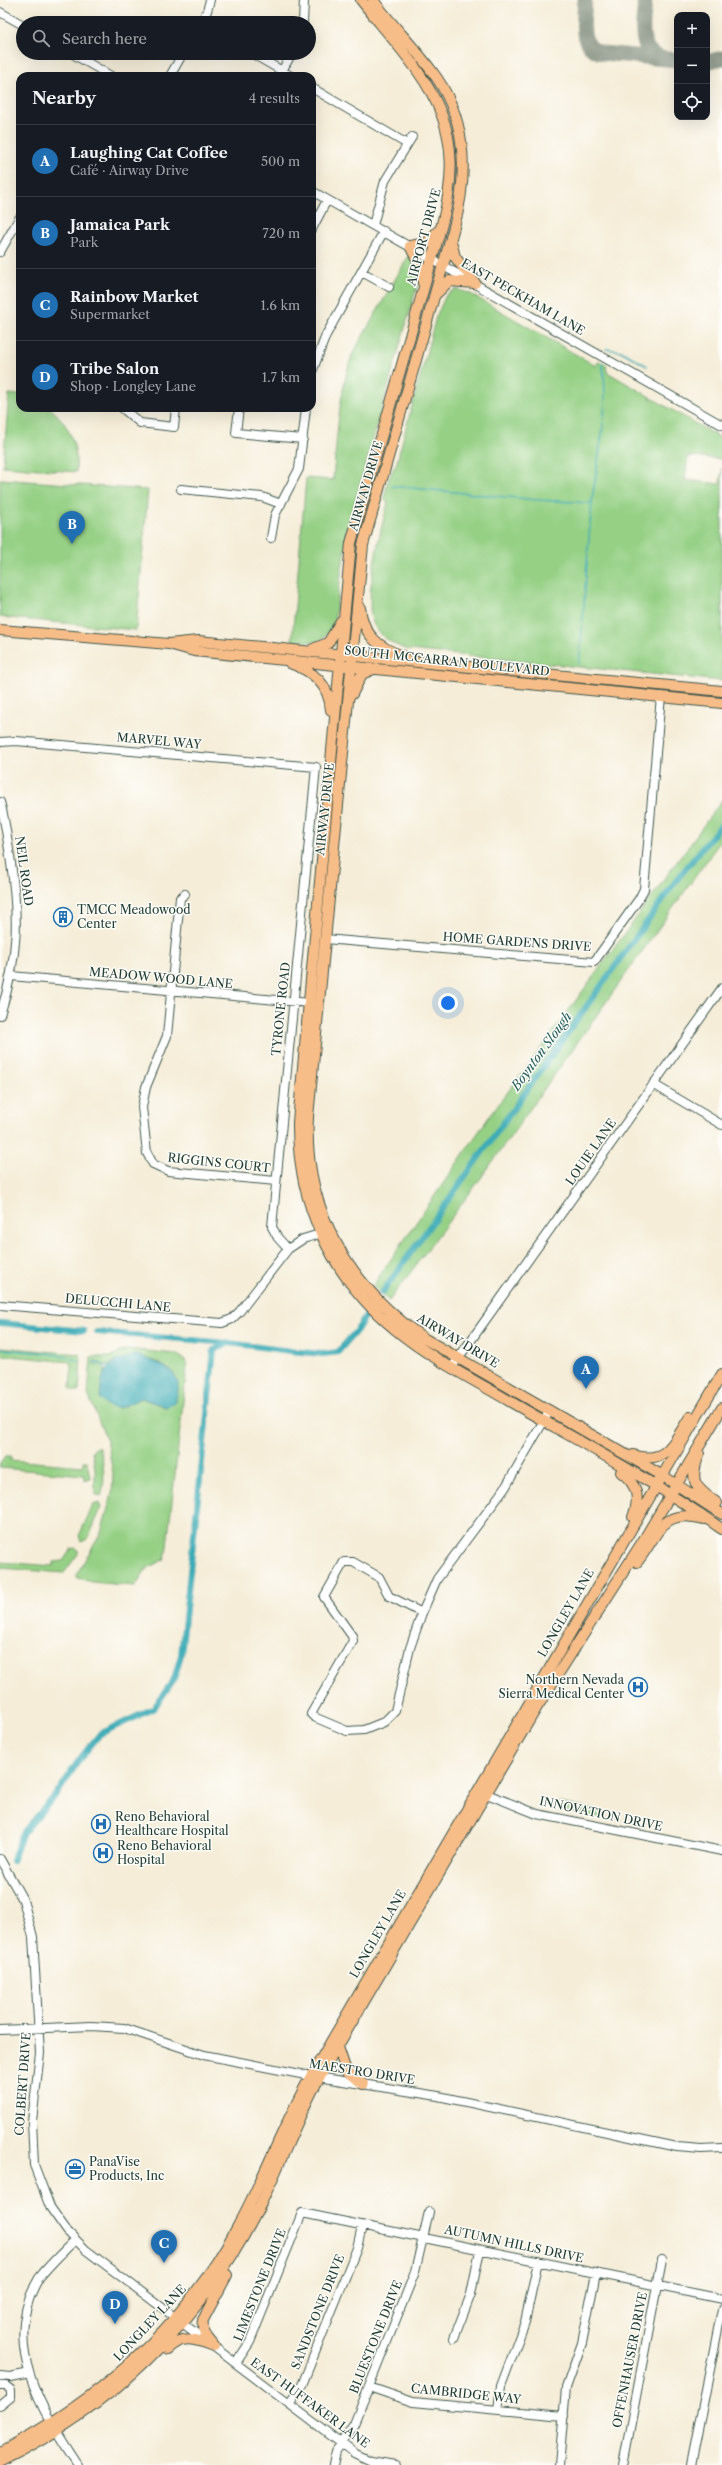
<!DOCTYPE html>
<html lang="en">
<head>
<meta charset="utf-8">
<style>
	body { margin:0; font-family:"Libre Caslon Text",serif; background:#242831; color:#f1f3f6 }
	.controls { position:absolute; right:12px; top:12px; display:grid; overflow:hidden; border-radius:8px; box-shadow:0 4px 16px #0002 }
	.controls button { width:36px; height:36px; display:grid; place-items:center; padding:0; border:0; border-bottom:1px solid #363941; background:#171b24; color:#f1f3f6; font:20px sans-serif }
	.you { position:absolute; left:448px; top:1003px; width:14px; height:14px; margin:-10px; border:3px solid #fff; border-radius:50%; background:#1a73e8; box-shadow:0 0 0 6px #1a73e833 }
	.badge { display:grid; place-items:center; width:26px; height:26px; border-radius:50%; background:#1f6fb2; color:#fff; font-size:13px; font-weight:700 }
	.pin { position:absolute; translate:-50% -33px; filter:drop-shadow(0 1px 2px #0008) }
	.pin::after { content:''; position:absolute; top:21px; width:14px; height:12px; background:inherit; clip-path:polygon(0 0,100% 0,50% 100%) }
	.list { margin:0; padding:0; list-style:none }
	h2 { display:flex; justify-content:space-between; align-items:center; height:52px; margin:0; padding:0 16px; font-size:17px }
	h2 small { font-size:13px; font-weight:400; color:#9ea1a6 }
	.list li { display:grid; grid-template-columns:26px 1fr auto; gap:12px; align-items:center; box-sizing:border-box; height:72px; padding:0 16px; border-top:1px solid #363941 }
	.list b { display:block; font-size:15px; white-space:nowrap }
	.list p { margin:0; font-size:13px; white-space:nowrap; color:#9ea1a6 }
	.list em { font-size:13px; font-style:normal; color:#9ea1a6 }
	.icon { flex:none; width:22px; height:22px; fill:none; stroke:currentColor; stroke-width:2; stroke-linecap:round; stroke-linejoin:round }
	.map { position:relative; flex:none; width:722px; height:2465px; overflow:hidden }
	.search { position:absolute; background:#171b24; box-shadow:0 4px 16px #0002; left:16px; top:16px; width:300px; height:44px; display:flex; align-items:center; gap:10px; box-sizing:border-box; padding:0 14px; border-radius:22px; color:#9ea1a6; font-size:15px }
	.panel { position:absolute; background:#171b24; box-shadow:0 4px 16px #0002; left:16px; top:72px; width:300px; height:340px; border-radius:12px }
	.map>svg:first-child { display:block }
</style>
</head>
<body>
<div class="map">
<svg width="722" height="2465" viewBox="0 0 722 2465">
	<rect width="100%" height="100%" fill="#fdfcf7"/>
	<filter id="ink" filterUnits="userSpaceOnUse"><feTurbulence type="fractalNoise" baseFrequency=".025" numOctaves="2"/><feDisplacementMap in="SourceGraphic" scale="8" xChannelSelector="R" yChannelSelector="G"/><feConvolveMatrix kernelMatrix="1 2 1 2 8 2 1 2 1" color-interpolation-filters="sRGB"/></filter>
	<filter id="wash" filterUnits="userSpaceOnUse"><feTurbulence type="fractalNoise" baseFrequency=".012" numOctaves="4" result="noise"/><feDisplacementMap in="SourceGraphic" scale="16" xChannelSelector="R" yChannelSelector="G"/><feGaussianBlur stdDeviation="0.9" result="paint"/><feColorMatrix in="noise" values="0 0 0 0 0 0 0 0 0 0 0 0 0 0 0 0 0 1.4 0 .05"/><feComposite in="paint" operator="in"/></filter>
	<g filter="url(#wash)">
		<rect width="100%" height="100%" fill="#f5edd8"/>
		<path fill="#95d085" stroke="#5a865c" fill-rule="evenodd" d="M409,255C417,263 419,276 417,286L349,522L334,622L331,630L319,642L292,641L306,478L333,480C337,438 338,396 352,355Z
			M456,289L469,293L596,366L599,361L606,364L607,372L722,439V459L688,456L685,480L720,484L722,468V681L409,650C396,647 379,636 373,623C363,601 381,527 388,503L384,499C386,486 389,475 396,465L436,317L446,295Z
			M9,394L20,395V408H50C70,425 78,447 76,472L3,466Z
			M0,479L148,490L136,630L0,617Z
			M722,800V839L481,1178L389,1301L373,1286L378,1278L493,1111L531,1062Z
			M0,1347L79,1354L81,1359L79,1391H74L70,1388L72,1366L70,1362L0,1355Z
			M128,1349L176,1354L185,1360L187,1366L166,1555L165,1559L147,1568L135,1586L92,1582L75,1577L101,1533L112,1494L113,1474L108,1444L88,1394L91,1357H109ZM136,1355L156,1362L174,1373L166,1407L141,1398L118,1409L101,1384L105,1369L103,1365L93,1364L94,1361L109,1366L112,1362Z
			M96,1447H99C104,1462 106,1481 101,1497L95,1494V1469L92,1452Z
			M5,1456H11L10,1460L83,1466V1461H87L90,1478L84,1480V1475L0,1468V1463Z
			M99,1503L101,1508L88,1539L81,1542L79,1536L93,1505Z
			M75,1548L78,1550V1554L64,1573L0,1568V1562L54,1566V1562L63,1561L71,1549Z
			M555,1802L605,1812L604,1819L558,1809Z"/>
		<path fill="#3aabb6" stroke="#2c7475" d="M136,1355C162,1364 189,1372 174,1404L166,1407L141,1398C124,1406 114,1415 100,1399C101,1368 107,1362 136,1355Z"/>
		<g fill="none" stroke-linecap="round" stroke-linejoin="round">
			<path stroke="#3aabb6" stroke-width="1.5" d="M606,349L621,351L647,366
				M391,486L538,500L592,503
				M579,664C584,610 587,556 592,502C597,459 611,406 602,363
				M0,1348C27,1354 52,1350 78,1361
				M94,1362L108,1367"/>
			<path stroke="#3aabb6" stroke-width="6" d="M382,1293L678,878L722,824
				M0,1323L84,1331
				M97,1332L227,1343
				M12,1861L23,1833L59,1791L79,1760L100,1734L154,1708L174,1679L181,1655L214,1350L229,1343L290,1351L323,1354L338,1352L357,1330L367,1314"/>
			<path stroke="#8a9586" stroke-width="15" d="M585,0C584,20 577,47 602,53L677,60
				M645,0C644,20 635,50 661,58
				M707,62L722,58"/>
		</g>
	</g>
	<g filter="url(#ink)">
		<g fill="none" stroke-linecap="round" stroke-linejoin="round">
			<defs>
				<path id="minor" d="M0,12L23,25
					M201,23L207,11L210,0
					M303,23L304,0
					M71,53L111,76
					M251,53L291,76
					M282,71L292,53
					M170,76L183,53
					M312,88L407,144
					M312,191L722,425
					M373,225L385,181L412,137
					M312,229L327,200
					M0,252L20,217
					M362,272L389,287
					M312,372L326,335L384,231
					M122,408L140,423L174,427L176,408
					M239,408L236,433L303,439
					M181,489L262,497L281,504
					M271,538L275,515L299,469L306,408
					M0,742L16,741L316,767L272,1227L278,1238L288,1249
					M0,802C5,819 7,838 10,856C19,916 19,956 0,1015
					M185,894L180,898L167,1036L146,1087L142,1107L147,1153L153,1164L168,1171L276,1181
					M325,939L594,962L639,899L644,889L661,696
					M11,976L310,1003
					M653,1084L722,1125
					M0,1305L222,1323L232,1319L240,1311L288,1249L303,1239L320,1234
					M452,1367L722,988
					M422,1613L389,1596L379,1577L353,1562H344L324,1597L352,1636L353,1641L311,1714L314,1717L347,1731L364,1730L384,1722L395,1711L410,1648L422,1613L437,1579L505,1488L550,1410
					M482,1792L537,1814L722,1851
					M0,1859L23,1900L33,1937L40,2053L32,2121L34,2165L50,2207L67,2231L86,2250L354,2453L371,2461L395,2465
					M0,2030L91,2026L124,2028L204,2055L311,2076L438,2096L677,2147L701,2149L722,2148
					M75,2240C63,2252 50,2264 39,2278C0,2344 41,2409 78,2465
					M454,2338L471,2294L480,2250
					M236,2363L250,2342L302,2213L722,2299
					M0,2376L10,2377L25,2374
					M0,2386H6L11,2390V2397L0,2406
					M369,2387L413,2402L564,2416
					M289,2404L302,2385L357,2248L362,2226
					M498,2410L501,2386L525,2322L538,2261
					M333,2465L336,2451L354,2424L415,2272L429,2212
					M559,2465L566,2388L582,2343L596,2273
					M623,2465L662,2260
					M691,2465L722,2309"/>
				<path id="major" d="M361,0C423,78 471,116 442,224L351,543L298,1122C297,1203 332,1278 395,1329C430,1358 472,1379 511,1402C582,1443 655,1482 722,1529
					M373,0C391,24 413,46 431,70C467,116 469,173 454,227L363,545L308,1117C303,1210 350,1288 425,1339L663,1476L722,1514
					M451,241L455,257L475,283
					M410,246L422,269L423,283
					M410,246L427,243L438,231
					M436,294L449,281L475,283
					M360,608C363,634 378,648 403,656
					M0,630L169,644L194,651L722,703
					M169,644L198,641L722,691
					M313,649L328,643L341,621
					M290,663C313,671 329,684 331,710
					M352,694L362,674L376,668
					M699,1454C689,1482 694,1487 717,1503
					M633,1455C667,1466 674,1441 690,1417
					M621,1472C638,1485 640,1498 633,1517
					M637,1562C659,1535 660,1507 704,1519
					M338,2047L346,2071L363,2084
					M214,2346C207,2337 201,2332 203,2320L227,2275
					M167,2349C183,2334 195,2339 214,2346
					M0,2452C100,2400 185,2326 238,2226C265,2177 283,2125 311,2076L722,1374
					M0,2462C109,2409 198,2325 254,2217C278,2172 294,2123 319,2078L537,1707L643,1541L722,1408"/>
			</defs>
			<use href="#minor" stroke="#3f574d" stroke-width="10"/>
			<use href="#major" stroke="#3f574d" stroke-width="12"/>
			<use href="#minor" stroke="#fff" stroke-width="8"/>
			<use href="#major" stroke="#f7bd88" stroke-width="10"/>
		</g>
	</g>
	<defs>
		<symbol id="building-ring" viewBox="-11 -11 22 22"><circle r="9.5" fill="#fdfcf7" stroke="#1f6fb2" stroke-width="1.5"/><path d="M-4-6H4V6H1V3H-1V6H-4ZM-2.5-4.3h1.7v1.8h-1.7ZM.8-4.3h1.7v1.8H.8ZM-2.5-1h1.7V.8h-1.7ZM.8-1h1.7V.8H.8Z" fill="#1f6fb2"/></symbol>
		<symbol id="hospital-ring" viewBox="-11 -11 22 22"><circle r="9.5" fill="#fdfcf7" stroke="#1f6fb2" stroke-width="1.5"/><path d="M-5-5h3v3.5h4V-5h3V5h-3V1.5h-4V5h-3Z" fill="#1f6fb2"/></symbol>
		<symbol id="office-ring" viewBox="-11 -11 22 22"><circle r="9.5" fill="#fdfcf7" stroke="#1f6fb2" stroke-width="1.5"/><path d="M-6-3h4V-5.5h4V-3h4V5H-6ZM-1-4.5V-3h2v-1.5ZM-6 0V1H6V0Z" fill="#1f6fb2"/></symbol>
	</defs>
	<g fill-rule="evenodd">
		<use href="#building-ring" x="52" y="906" width="22" height="22"/>
		<use href="#hospital-ring" x="627" y="1676" width="22" height="22"/>
		<use href="#hospital-ring" x="90" y="1813" width="22" height="22"/>
		<use href="#hospital-ring" x="92" y="1842" width="22" height="22"/>
		<use href="#office-ring" x="64" y="2158" width="22" height="22"/>
	</g>
	<g text-anchor="middle" stroke-width="3" stroke-linejoin="round" paint-order="stroke">
		<g font-size="12" fill="#1f3d34" stroke="#fdfcf7">
			<text transform="translate(424 237) rotate(-75)" y="4">AIRPORT DRIVE</text>
			<text transform="translate(523 297) rotate(30)" y="4">EAST PECKHAM LANE</text>
			<text transform="translate(366 486) rotate(-74)" y="4">AIRWAY DRIVE</text>
			<text transform="translate(447 661) rotate(6)" y="4">SOUTH MCCARRAN BOULEVARD</text>
			<text transform="translate(159 741) rotate(5)" y="4">MARVEL WAY</text>
			<text transform="translate(325 809) rotate(-84)" y="4">AIRWAY DRIVE</text>
			<text transform="translate(24 871) rotate(82)" y="4">NEIL ROAD</text>
			<text transform="translate(517 942) rotate(4)" y="4">HOME GARDENS DRIVE</text>
			<text transform="translate(161 978) rotate(5)" y="4">MEADOW WOOD LANE</text>
			<text transform="translate(281 1009) rotate(-84)" y="4">TYRONE ROAD</text>
			<text transform="translate(591 1152) rotate(-55)" y="4">LOUIE LANE</text>
			<text transform="translate(219 1163) rotate(6)" y="4">RIGGINS COURT</text>
			<text transform="translate(118 1303) rotate(5)" y="4">DELUCCHI LANE</text>
			<text transform="translate(458 1341) rotate(31)" y="4">AIRWAY DRIVE</text>
			<text transform="translate(566 1613) rotate(-60)" y="4">LONGLEY LANE</text>
			<text transform="translate(601 1814) rotate(12)" y="4">INNOVATION DRIVE</text>
			<text transform="translate(378 1934) rotate(-60)" y="4">LONGLEY LANE</text>
			<text transform="translate(362 2072) rotate(9)" y="4">MAESTRO DRIVE</text>
			<text transform="translate(23 2084) rotate(-86)" y="4">COLBERT DRIVE</text>
			<text transform="translate(514 2244) rotate(12)" y="4">AUTUMN HILLS DRIVE</text>
			<text transform="translate(260 2285) rotate(-68)" y="4">LIMESTONE DRIVE</text>
			<text transform="translate(318 2312) rotate(-68)" y="4">SANDSTONE DRIVE</text>
			<text transform="translate(150 2323) rotate(-47)" y="4">LONGLEY LANE</text>
			<text transform="translate(376 2337) rotate(-68)" y="4">BLUESTONE DRIVE</text>
			<text transform="translate(630 2360) rotate(-79)" y="4">OFFENHAUSER DRIVE</text>
			<text transform="translate(466 2394) rotate(6)" y="4">CAMBRIDGE WAY</text>
			<text transform="translate(310 2403) rotate(36)" y="4">EAST HUFFAKER LANE</text>
		</g>
		<g font-size="12" fill="#1f3d34" stroke="#fdfcf7" text-anchor="start">
			<text x="77" y="914">TMCC Meadowood<tspan x="77" dy="14">Center</tspan></text>
			<text x="624" y="1684" text-anchor="end">Northern Nevada<tspan x="624" dy="14">Sierra Medical Center</tspan></text>
			<text x="115" y="1821">Reno Behavioral<tspan x="115" dy="14">Healthcare Hospital</tspan></text>
			<text x="117" y="1850">Reno Behavioral<tspan x="117" dy="14">Hospital</tspan></text>
			<text x="89" y="2166">PanaVise<tspan x="89" dy="14">Products, Inc</tspan></text>
		</g>
		<g font-size="13" font-style="italic" fill="#286462" stroke="#fdfcf7">
			<text transform="translate(541 1051) rotate(-54)" y="5">Boynton Slough</text>
		</g>
	</g>
</svg>
<div class="controls">
<button>+</button>
<button>−</button>
<button><svg class="icon" aria-label="locate" viewBox="0 0 24 24"><circle cx="12" cy="12" r="6"/><path d="M12 2v4M12 18v4M2 12h4M18 12h4"/></svg></button>
</div>
<div class="you"></div>
<div class="pin badge" style="left:586px;top:1389px">A</div>
<div class="pin badge" style="left:72px;top:544px">B</div>
<div class="pin badge" style="left:164px;top:2263px">C</div>
<div class="pin badge" style="left:115px;top:2324px">D</div>
<div class="search"><svg class="icon" aria-label="search" viewBox="0 0 24 24"><circle cx="10" cy="10" r="6"/><path d="M15 15l6 6"/></svg>Search here</div>
<section class="panel">
<h2>Nearby<small>4 results</small></h2>
<ul class="list">
<li><span class="badge">A</span><div><b>Laughing Cat Coffee</b><p>Café · Airway Drive</p></div><em>500 m</em></li>
<li><span class="badge">B</span><div><b>Jamaica Park</b><p>Park</p></div><em>720 m</em></li>
<li><span class="badge">C</span><div><b>Rainbow Market</b><p>Supermarket</p></div><em>1.6 km</em></li>
<li><span class="badge">D</span><div><b>Tribe Salon</b><p>Shop · Longley Lane</p></div><em>1.7 km</em></li>
</ul>
</section>
</div>
</body>
</html>
